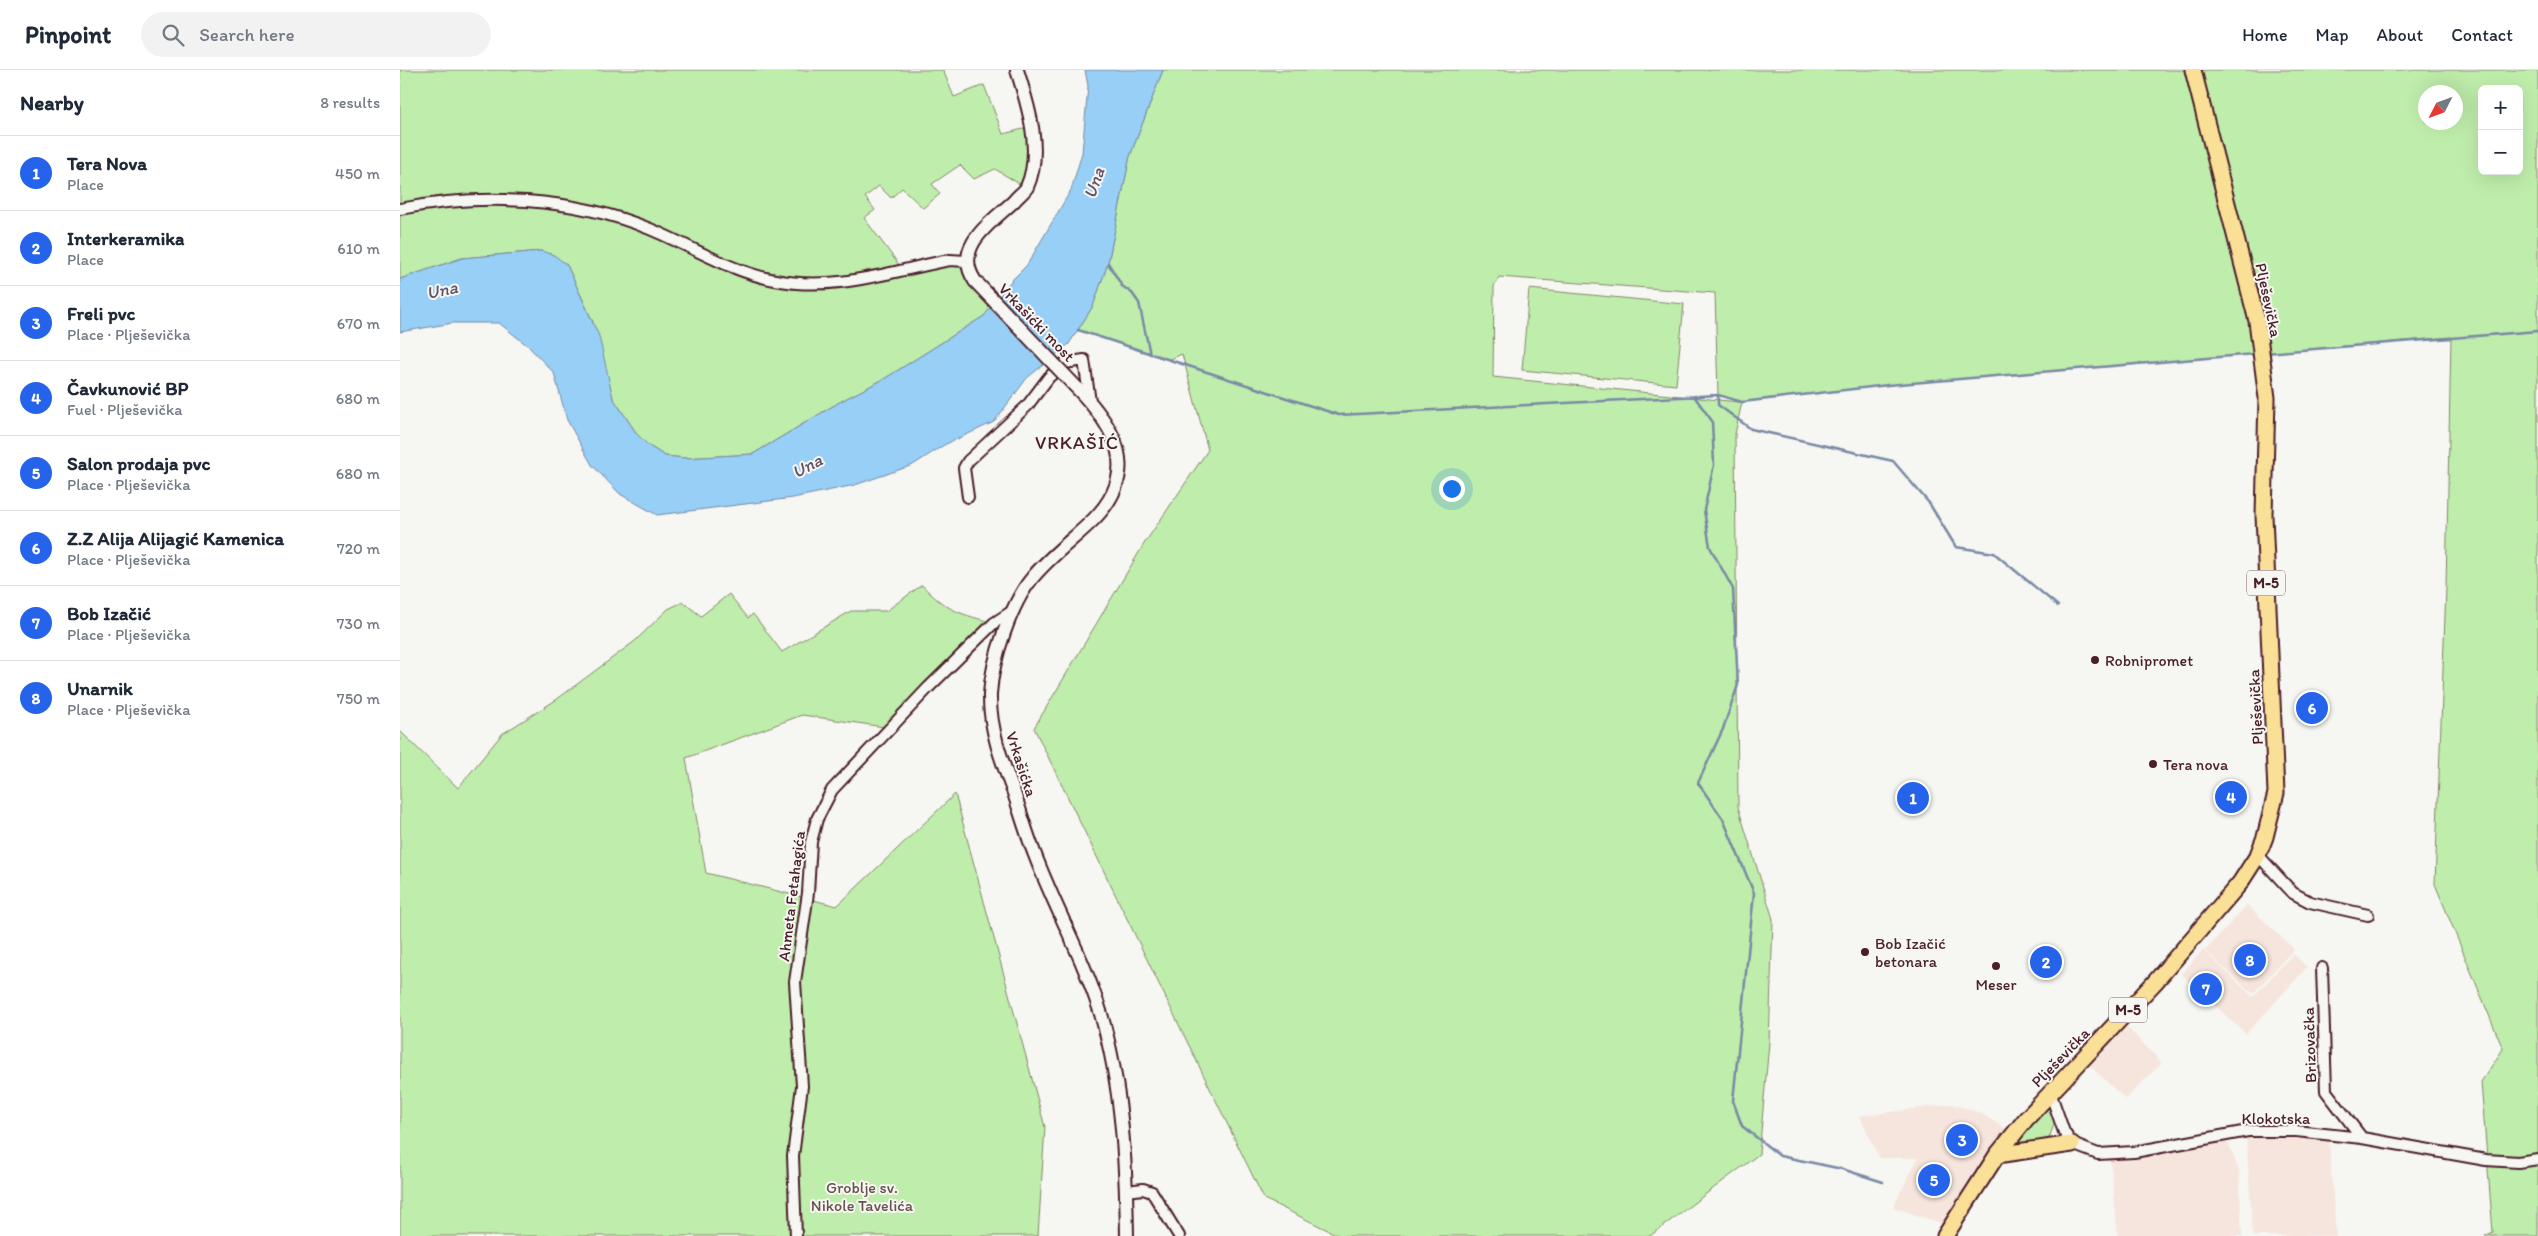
<!DOCTYPE html>
<html lang="en">
<head>
<meta charset="utf-8">
<style>
	body { margin:0; font-family:Itim,sans-serif; background:#f2f2f3; color:#1f2937 }
	.controls { position:absolute; right:15px; top:15px; display:grid; overflow:hidden; border-radius:8px; box-shadow:0 5px 20px #0002 }
	.controls button { width:45px; height:45px; display:grid; place-items:center; padding:0; border:0; border-bottom:1px solid #e0e1e3; background:#fff; color:#1f2937; font:25px sans-serif }
	.compass { position:absolute; left:2018px; top:15px; width:45px; height:45px; border-radius:50%; background:#fff; box-shadow:0 5px 20px #0002; rotate:228deg }
	.you { position:absolute; left:1051px; top:418px; width:18px; height:18px; margin:-12px; border:4px solid #fff; border-radius:50%; background:#1a73e8; box-shadow:0 0 0 8px #1a73e833 }
	.badge { display:grid; place-items:center; width:32px; height:32px; border-radius:50%; background:#2563eb; color:#fff; font-size:16px; font-weight:700 }
	.pin { position:absolute; translate:-50% -50%; border:2px solid #fff; box-shadow:0 1px 5px #0006 }
	.list { margin:0; padding:0; list-style:none }
	h2 { display:flex; justify-content:space-between; align-items:center; height:65px; margin:0; padding:0 20px; font-size:21px }
	h2 small { font-size:16px; font-weight:400; color:#747a83 }
	.list li { display:grid; grid-template-columns:32px 1fr auto; gap:15px; align-items:center; box-sizing:border-box; height:75px; padding:0 20px; border-top:1px solid #e0e1e3 }
	.list b { display:block; font-size:19px; white-space:nowrap }
	.list p { margin:0; font-size:16px; white-space:nowrap; color:#747a83 }
	.list em { font-size:16px; font-style:normal; color:#747a83 }
	.icon { flex:none; width:28px; height:28px; fill:none; stroke:currentColor; stroke-width:2; stroke-linecap:round; stroke-linejoin:round }
	.map { position:relative; flex:none; width:2138px; height:1166px; overflow:hidden }
	header { display:flex; align-items:center; gap:30px; box-sizing:border-box; height:70px; padding:0 25px; background:#fff; border-bottom:1px solid #e0e1e3 }
	header strong { font-size:24px }
	nav { display:flex; gap:28px; margin-inline-start:auto; font-size:18px }
	.search { width:350px; height:45px; background:#f2f2f3; display:flex; align-items:center; gap:12px; box-sizing:border-box; padding:0 18px; border-radius:28px; color:#747a83; font-size:19px }
	main { display:flex }
	aside { flex:1; background:#fff }
	.map>svg:first-child { display:block }
</style>
</head>
<body>
<header>
<strong>Pinpoint</strong>
<div class="search"><svg class="icon" aria-label="search" viewBox="0 0 24 24"><circle cx="10" cy="10" r="6"/><path d="M15 15l6 6"/></svg>Search here</div>
<nav><a>Home</a><a>Map</a><a>About</a><a>Contact</a></nav>
</header>
<main>
<aside>
<h2>Nearby<small>8 results</small></h2>
<ul class="list">
<li><span class="badge">1</span><div><b>Tera Nova</b><p>Place</p></div><em>450 m</em></li>
<li><span class="badge">2</span><div><b>Interkeramika</b><p>Place</p></div><em>610 m</em></li>
<li><span class="badge">3</span><div><b>Freli pvc</b><p>Place · Plješevička</p></div><em>670 m</em></li>
<li><span class="badge">4</span><div><b>Čavkunović BP</b><p>Fuel · Plješevička</p></div><em>680 m</em></li>
<li><span class="badge">5</span><div><b>Salon prodaja pvc</b><p>Place · Plješevička</p></div><em>680 m</em></li>
<li><span class="badge">6</span><div><b>Z.Z Alija Alijagić Kamenica</b><p>Place · Plješevička</p></div><em>720 m</em></li>
<li><span class="badge">7</span><div><b>Bob Izačić</b><p>Place · Plješevička</p></div><em>730 m</em></li>
<li><span class="badge">8</span><div><b>Unarnik</b><p>Place · Plješevička</p></div><em>750 m</em></li>
</ul>
</aside>
<div class="map">
<svg width="2138" height="1166" viewBox="0 0 2138 1166">
	<rect width="100%" height="100%" fill="#f6f6f2"/>
	<filter id="ink" filterUnits="userSpaceOnUse"><feTurbulence type="fractalNoise" baseFrequency=".02" numOctaves="2"/><feDisplacementMap in="SourceGraphic" scale="10" xChannelSelector="R" yChannelSelector="G"/><feConvolveMatrix kernelMatrix="1 2 1 2 8 2 1 2 1" color-interpolation-filters="sRGB"/></filter>
	<g filter="url(#ink)">
		<path fill="#f6e5dd" d="M1847,835L1894,879L1853,924L1805,881Z
			M1803,880L1853,927L1893,884L1907,897L1846,964L1781,904Z
			M1721,951L1762,993L1725,1029L1685,991Z
			M1552,1034L1580,1043L1608,1060L1543,1154L1493,1137L1518,1088H1479L1460,1046Z
			M1928,1059L1936,1166H1853L1846,1065Z
			M1825,1065L1839,1101L1842,1166H1718L1710,1085Z"/>
		<path fill="#bfedab" stroke="#84866b" fill-rule="evenodd" d="M0,0H543L554,27L584,15L603,64L631,57L626,118L595,99L574,109L560,95L532,114L540,124L523,138L502,118L491,128L479,116L465,127L475,140L464,148L503,200L566,191L598,234L584,246L484,309L443,330L353,384L285,388L265,386L249,376L237,364L213,328L193,252L167,195L141,181L62,188L0,209Z
			M763,0H2138V1166H2085L2093,1162L2081,1012L2103,979L2035,814L2046,518L2051,267L1488,315L1342,332L1335,364L1338,737L1373,849L1369,973L1359,1084L1250,1166H940L864,1129L634,658L744,474L808,380L782,284L768,290L678,260L693,236L708,193L730,86ZM2082,19H2119V101H2082ZM2026,22H2056V52H2026ZM1099,207L1315,223L1318,325L1339,332L1093,307L1094,216Z
			M1129,219L1284,234L1276,315L1122,300Z
			M522,515C546,541 561,544 594,553L491,658L402,645L286,688L306,803L437,836L555,724L645,1057L638,1166H0V661L58,718L102,664L156,630L235,571L268,539L283,532L301,546L329,524L348,548L353,544L382,582L451,541H486Z
			M1651,1030L1655,1052L1649,1068L1632,1073L1616,1072Z"/>
		<path fill="#97cff6" stroke="#7889a5" d="M685,0H763L730,86L708,193L693,236L669,274L627,308L594,352L544,375L513,395L455,415L393,428L257,445L220,424L192,395L167,350L154,303L128,276L99,253H53L0,262V209L62,188L141,181L154,185L167,195L199,266L213,328L237,364L249,376L265,386L285,388L353,384L443,330L484,309L584,246L611,211L627,195L671,120L682,83L688,16Z"/>
		<g fill="none" stroke-linecap="round" stroke-linejoin="round">
			<path stroke="#7889a5" stroke-width="2.5" d="M708,193L722,216L732,223L739,233L750,284
				M678,260L939,345L1318,325L1342,332L1488,315L1855,284
				M1865,283L2138,261
				M1318,325V335L1351,359L1493,391L1529,433L1556,477L1594,483L1658,536
				M1294,326L1312,351L1314,395L1304,440L1310,477L1333,519L1338,615L1323,659L1298,713L1323,749L1354,823L1333,1031L1342,1056L1380,1086L1442,1099L1483,1112"/>
			<defs>
				<path id="minor" d="M0,139C82,123 172,127 250,159C291,176 331,202 375,210C436,222 491,201 550,190L566,191
					M568,427L564,398L568,391L627,336L649,307L665,293L684,290L690,332
					M1858,785L1893,823L1910,832L1968,845
					M1922,898L1926,1021L1962,1068
					M1650,1022L1664,1062L1672,1074L1698,1084L1734,1082L1848,1061H1896L1962,1068L2086,1090L2118,1092L2138,1089
					M727,1121L743,1119L752,1122L779,1166
					M396,1166L393,1086L402,1016L395,912L408,823L411,772L417,749L432,720L528,618L594,553L614,540"/>
				<path id="tertiary" d="M575,211C552,177 591,153 614,131C618,126 624,122 627,117C643,81 628,35 617,0
					M676,317C716,358 741,401 694,449C674,469 651,485 633,507C611,533 592,590 590,624C589,658 602,692 614,723C621,744 627,765 635,785C655,838 684,889 701,944C722,1016 726,1092 727,1166"/>
				<path id="primary" d="M1597,1085L1672,1074
					M1545,1166L1597,1085L1626,1049L1755,912L1840,813L1858,785L1865,767L1876,723L1864,445L1867,328L1857,251L1793,0"/>
			</defs>
			<use href="#minor" stroke="#4a1f2b" stroke-width="14"/>
			<use href="#tertiary" stroke="#4a1f2b" stroke-width="16"/>
			<use href="#primary" stroke="#4a1f2b" stroke-width="19"/>
			<use href="#minor" stroke="#f6f6f2" stroke-width="10"/>
			<use href="#tertiary" stroke="#f6f6f2" stroke-width="12"/>
			<use href="#primary" stroke="#fadf96" stroke-width="15"/>
			<defs>
				<path id="tertiary-bridge" d="M575,211L676,317"/>
			</defs>
			<use href="#tertiary-bridge" stroke="#4a1f2b" stroke-width="16" stroke-linecap="butt"/>
			<use href="#tertiary-bridge" stroke="#f6f6f2" stroke-width="12"/>
		</g>
	</g>
	<g fill="#4a1f2b" stroke="#f6f6f2" stroke-width="2">
		<circle cx="1695" cy="590" r="5"/>
		<circle cx="1753" cy="694" r="5"/>
		<circle cx="1465" cy="882" r="5"/>
		<circle cx="1596" cy="896" r="5"/>
	</g>
	<g text-anchor="middle" stroke-width="4" stroke-linejoin="round" paint-order="stroke">
		<g fill="#f6f6f2" stroke="#7e6067" stroke-width="1">
			<rect x="1847" y="500.5" width="38" height="25" rx="4"/>
			<rect x="1709" y="927.5" width="38" height="25" rx="4"/>
		</g>
		<g font-size="15" font-weight="bold" fill="#4a1f2b">
			<text x="1866" y="518">M-5</text>
			<text x="1728" y="945">M-5</text>
		</g>
		<g font-size="16" fill="#4a1f2b" stroke="#f6f6f2">
			<text transform="translate(1869 230) rotate(78)" y="6">Plješevička</text>
			<text transform="translate(637 252) rotate(46)" y="6">Vrkašićki most</text>
			<text transform="translate(1855 637) rotate(-93)" y="6">Plješevička</text>
			<text transform="translate(622 694) rotate(72)" y="6">Vrkašićka</text>
			<text transform="translate(391 826) rotate(-83)" y="6">Ahmeta Fetahagića</text>
			<text transform="translate(1909 975) rotate(-92)" y="6">Brizovačka</text>
			<text transform="translate(1660 987) rotate(-46)" y="6">Plješevička</text>
			<text x="1876" y="1054">Klokotska</text>
		</g>
		<g font-size="16" fill="#4a1f2b" stroke="#f6f6f2" text-anchor="start">
			<text x="1705" y="596">Robnipromet</text>
			<text x="1763" y="700">Tera nova</text>
			<text x="1475" y="879">Bob Izačić<tspan x="1475" dy="18">betonara</tspan></text>
			<text x="1596" y="920" text-anchor="middle">Meser</text>
		</g>
		<g font-size="16" fill="#67524b" stroke="#f6f6f2">
			<text x="462" y="1123">Groblje sv.<tspan x="462" dy="18">Nikole Tavelića</tspan></text>
		</g>
		<g font-size="18" font-style="italic" fill="#615468" stroke="#f6f6f2">
			<text transform="translate(694 113) rotate(-71)" y="6">Una</text>
			<text transform="translate(42 220) rotate(-12)" y="6">Una</text>
			<text transform="translate(407 396) rotate(-28)" y="6">Una</text>
		</g>
		<g font-size="19" letter-spacing="1" fill="#4a1f2b" stroke="#f6f6f2">
			<text x="677" y="379">VRKAŠIĆ</text>
		</g>
	</g>
</svg>
<div class="controls">
<button>+</button>
<button>−</button>
</div>
<svg class="compass" viewBox="-18 -18 36 36"><path d="M0-13l5 13h-10z" fill="#e53935"/><path d="M0 13l5-13h-10z" fill="#747a83"/></svg>
<div class="you"></div>
<div class="pin badge" style="left:1513px;top:728px">1</div>
<div class="pin badge" style="left:1646px;top:892px">2</div>
<div class="pin badge" style="left:1562px;top:1070px">3</div>
<div class="pin badge" style="left:1831px;top:727px">4</div>
<div class="pin badge" style="left:1534px;top:1110px">5</div>
<div class="pin badge" style="left:1912px;top:638px">6</div>
<div class="pin badge" style="left:1806px;top:919px">7</div>
<div class="pin badge" style="left:1850px;top:890px">8</div>
</div>
</main>
</body>
</html>
